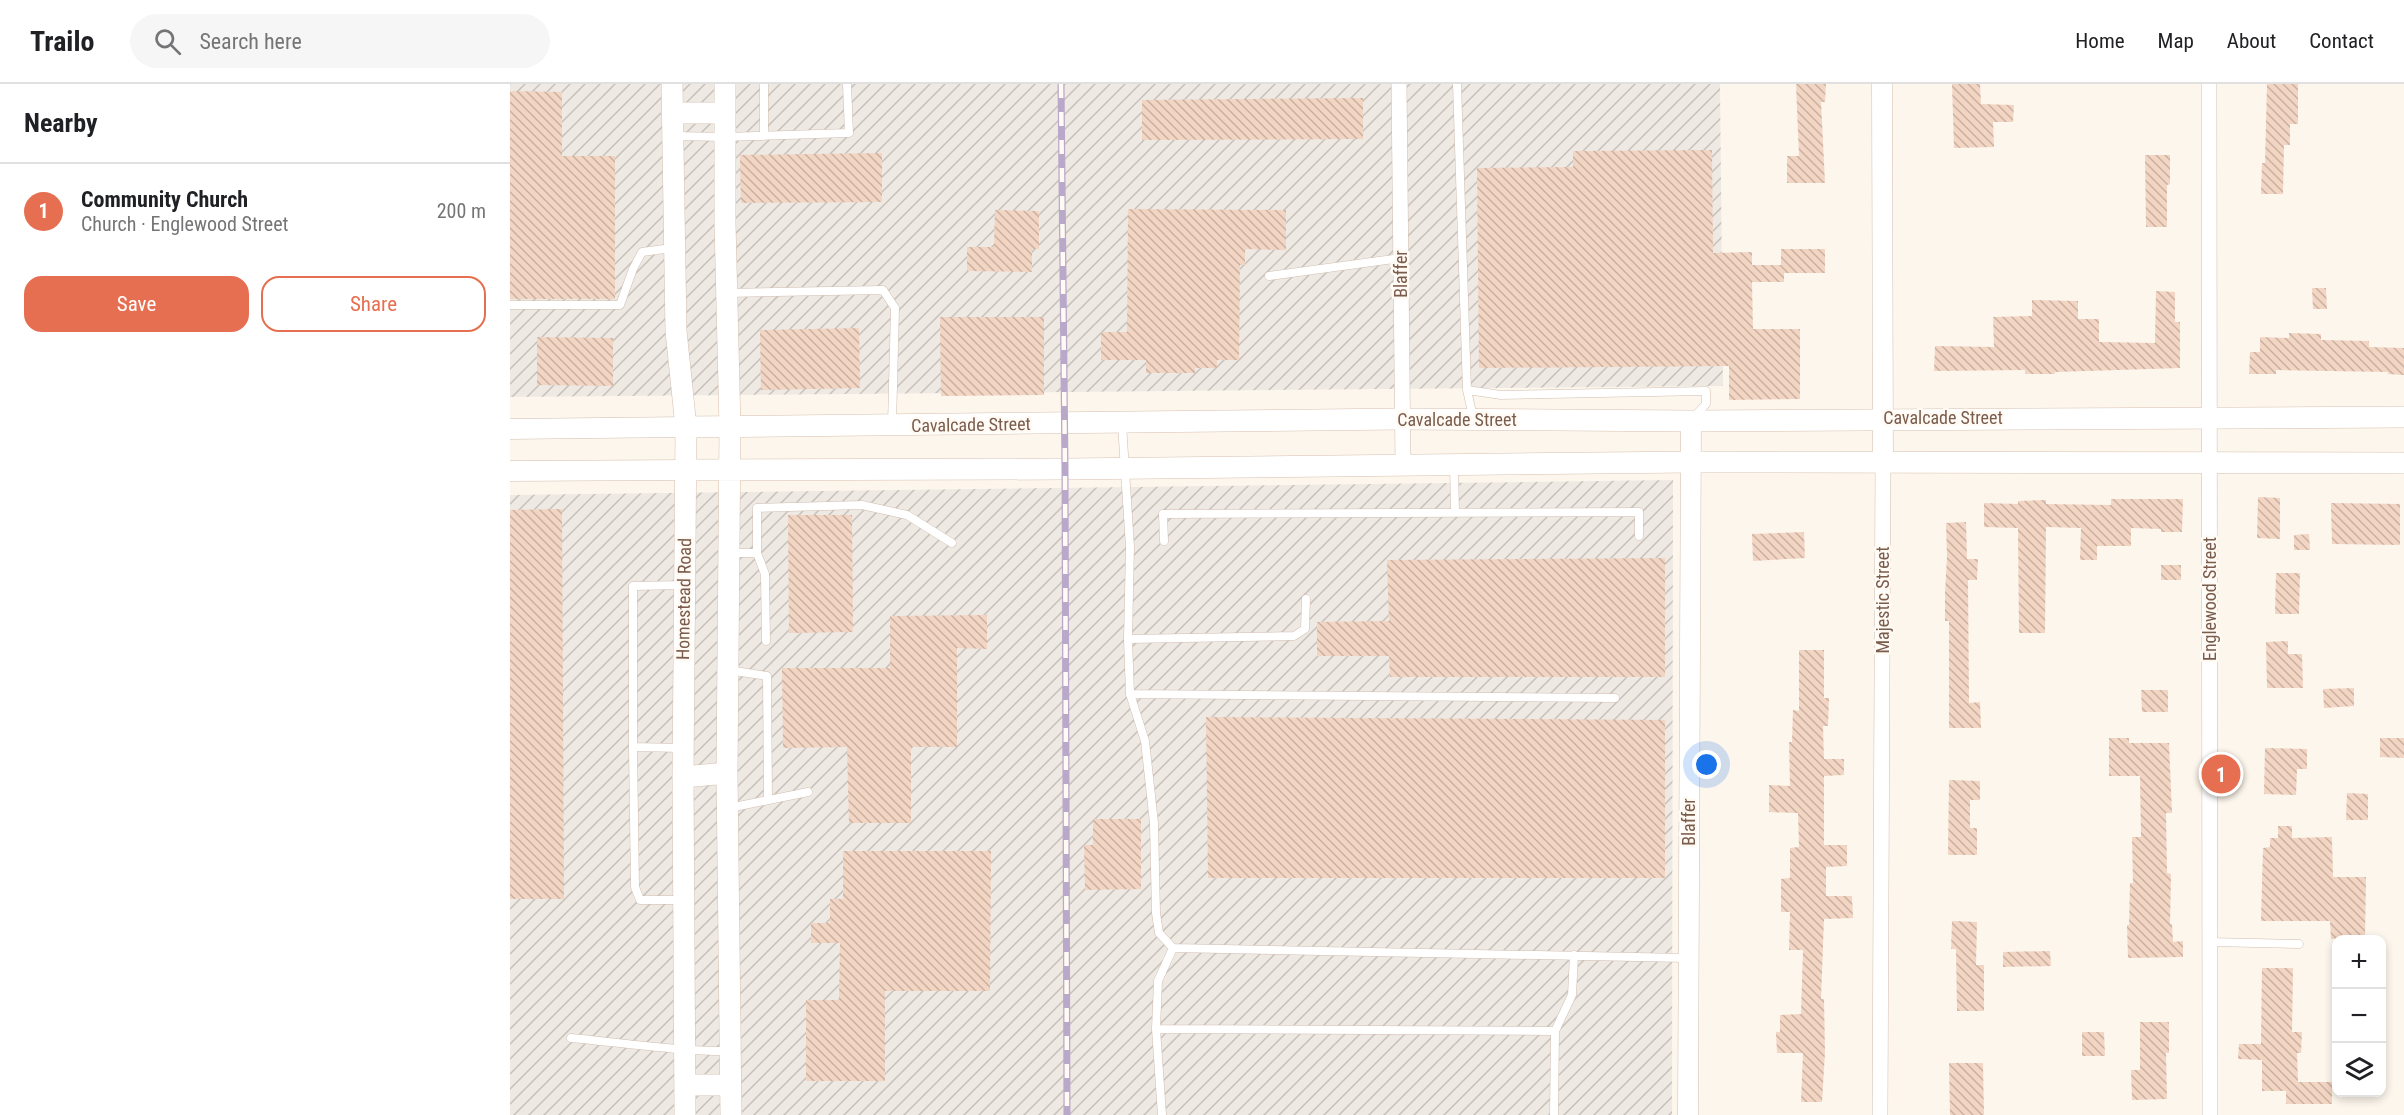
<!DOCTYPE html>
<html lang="en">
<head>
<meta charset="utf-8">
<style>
	body { margin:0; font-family:"Roboto Condensed",sans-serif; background:#f6f6f6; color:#202124 }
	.controls { position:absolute; right:18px; bottom:18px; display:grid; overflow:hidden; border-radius:12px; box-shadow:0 3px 9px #0003 }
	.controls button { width:54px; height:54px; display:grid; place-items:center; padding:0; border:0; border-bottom:2px solid #e0e0e0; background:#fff; color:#202124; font:30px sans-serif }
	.you { position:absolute; left:1197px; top:681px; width:21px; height:21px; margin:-15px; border:4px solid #fff; border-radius:50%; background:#1a73e8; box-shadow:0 0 0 9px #1a73e833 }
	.badge { display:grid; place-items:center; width:39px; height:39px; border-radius:50%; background:#e76f51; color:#fff; font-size:20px; font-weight:700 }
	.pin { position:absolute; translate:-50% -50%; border:3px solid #fff; box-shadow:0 2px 6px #0006 }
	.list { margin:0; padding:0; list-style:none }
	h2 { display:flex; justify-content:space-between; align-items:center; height:78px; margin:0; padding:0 24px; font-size:26px }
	h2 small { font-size:20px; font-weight:400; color:#757577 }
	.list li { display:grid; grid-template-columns:39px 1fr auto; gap:18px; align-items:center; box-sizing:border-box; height:96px; padding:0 24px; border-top:2px solid #e0e0e0 }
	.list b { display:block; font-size:22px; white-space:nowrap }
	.list p { margin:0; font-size:20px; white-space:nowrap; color:#757577 }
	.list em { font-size:20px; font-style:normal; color:#757577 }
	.actions { display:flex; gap:12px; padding:18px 24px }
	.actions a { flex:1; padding:14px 0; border:2px solid #e76f51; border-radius:18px; text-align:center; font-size:21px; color:#e76f51 }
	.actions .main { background:#e76f51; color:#fff }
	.icon { flex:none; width:33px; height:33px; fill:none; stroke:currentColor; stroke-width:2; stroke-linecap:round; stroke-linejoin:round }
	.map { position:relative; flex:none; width:1894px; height:1031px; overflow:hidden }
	header { display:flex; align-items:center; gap:36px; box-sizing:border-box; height:84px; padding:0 30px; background:#fff; border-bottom:2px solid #e0e0e0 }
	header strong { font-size:28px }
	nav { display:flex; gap:33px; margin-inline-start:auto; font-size:21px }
	.search { width:420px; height:54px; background:#f6f6f6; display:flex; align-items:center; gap:15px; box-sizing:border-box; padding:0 21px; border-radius:33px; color:#757577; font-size:22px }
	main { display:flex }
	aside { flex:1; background:#fff }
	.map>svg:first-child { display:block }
</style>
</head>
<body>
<header>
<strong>Trailo</strong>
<div class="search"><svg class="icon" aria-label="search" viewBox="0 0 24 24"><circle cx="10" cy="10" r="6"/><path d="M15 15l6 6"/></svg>Search here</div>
<nav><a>Home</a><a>Map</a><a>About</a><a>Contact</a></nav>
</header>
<main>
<aside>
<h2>Nearby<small></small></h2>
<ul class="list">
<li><span class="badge">1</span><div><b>Community Church</b><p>Church · Englewood Street</p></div><em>200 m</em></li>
</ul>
<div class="actions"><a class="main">Save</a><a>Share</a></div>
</aside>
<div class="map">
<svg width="1894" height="1031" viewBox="0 0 1894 1031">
	<defs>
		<pattern id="industrial-furrows" width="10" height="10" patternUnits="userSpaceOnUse" patternTransform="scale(1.5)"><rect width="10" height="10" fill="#efe9e4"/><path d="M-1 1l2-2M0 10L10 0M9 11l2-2" fill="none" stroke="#c7c0bb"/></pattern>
		<pattern id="building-back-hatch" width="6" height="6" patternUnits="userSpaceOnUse" patternTransform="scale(1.5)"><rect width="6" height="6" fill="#f3d5c3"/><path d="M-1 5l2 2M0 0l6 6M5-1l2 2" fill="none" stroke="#cab0a1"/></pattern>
	</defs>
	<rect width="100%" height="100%" fill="#fdf6ec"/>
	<path fill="url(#industrial-furrows)" d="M0,0H1210L1213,302L0,313Z
		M1163,396L1162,1031H0V411Z"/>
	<path fill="url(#building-back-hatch)" d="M1286,0H1316L1315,18H1311L1315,99H1277V72H1289Z
		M1442,0H1470L1471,20L1504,21L1503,38H1483L1484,63L1444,64Z
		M1757,0H1788V40H1780V61H1774L1773,110H1751L1752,79H1755Z
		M0,7L52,8V72H105V215H0Z
		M853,14V55L632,56V16Z
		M1202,66L1203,169L1242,168V181H1271V165H1315V189H1274V198H1242L1243,245H1290V315L1219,316V282L969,284L967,84L1063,83V67Z
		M372,69V118L231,119L230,71Z
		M1635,71H1660V100L1657,101V143H1636Z
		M618,125L776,126V166L735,165V181H730L729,276H707V284H685V289H636V276H591V248H617Z
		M485,126L529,127V165H522V188L457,187V163H484Z
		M1802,204H1816L1817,225H1803Z
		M1646,207L1665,208V238H1670V284L1545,288V290H1515V286L1424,287L1425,262L1484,263L1483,233L1522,232V216L1568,217V235H1589V258L1645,259Z
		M430,233H534V311L431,312Z
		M349,244L350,304L251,306L250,246Z
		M1779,249L1811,250V256L1859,257V263L1894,264V291L1878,290V288L1766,286V290H1739L1740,268H1750V253L1779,254Z
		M27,253L103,254V302L27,301Z
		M1748,413L1770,414V455L1747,454Z
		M1601,415H1673L1672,448H1651V445L1621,444V462H1587V476H1570L1571,444L1536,443L1535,549H1509L1508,444L1474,443V419L1508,420V417L1536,416V420L1601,421Z
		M1821,419L1890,420V461L1822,460Z
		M52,425L54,815H0V426Z
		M278,431H342L343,548L279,549Z
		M1456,438L1457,475H1468L1467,496H1458L1459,619L1470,618L1471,644H1439V537H1435V510L1437,473L1436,439Z
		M1294,448L1295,474L1243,477L1242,450Z
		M1799,450L1800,466H1784V451Z
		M1155,474V593H880L879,572H807V538L879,537L877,476Z
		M1651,481H1671V496H1651Z
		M1766,489H1790L1789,530H1765Z
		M477,531V565L447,564V663H401V739H339L337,663L273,664L272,584H380V532Z
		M1778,557V570H1792L1793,604H1757L1756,558Z
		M1289,566H1314V614H1319L1318,642H1313L1314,675H1334V691L1314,692V761H1337V782L1316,783V812H1342L1343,834L1314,835L1311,915H1314L1315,968L1312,1018H1291L1293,969H1267L1266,948H1270V931L1291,930L1293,866H1279L1280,828H1271V795L1280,794V764L1289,763L1288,729L1259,728V701L1280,702L1279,658H1282L1283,626L1289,627Z
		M1844,604V622L1814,624L1813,605Z
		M1631,606H1658V628H1632Z
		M696,633L1155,636V794H698Z
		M1599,654H1619V659H1659L1662,729H1656L1657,789L1661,790L1660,840H1662L1663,858L1673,857V873L1618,874L1617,841H1619L1620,799H1623L1622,753H1631L1630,692H1599Z
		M1870,654H1894V674L1870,673Z
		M1755,664L1797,665V685H1787L1786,711L1754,710Z
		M1439,696L1470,697V716H1460V744H1467V771H1438Z
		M1837,709L1858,710V736H1836Z
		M583,735H631V805L575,806L574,761H583Z
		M1768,742H1782V754L1822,753L1823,793H1856L1855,855H1821L1820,837H1751L1753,764L1760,763V754H1768Z
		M333,767H481L480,907H375V997H296V916H329L330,859H301V839H320V815H333Z
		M1442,837L1467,838L1466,881H1474V927H1447L1446,865H1441Z
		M1540,867L1541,882L1493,883V868Z
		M1752,884H1783L1782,948H1792L1791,969H1787L1788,998H1822V1020H1776V1007H1752V976L1728,975L1729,960H1751Z
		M1630,938H1659V969H1656L1657,1015L1622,1016L1621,986H1630Z
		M1572,948H1594L1595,972H1572Z
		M1439,979H1473L1474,1031H1440Z"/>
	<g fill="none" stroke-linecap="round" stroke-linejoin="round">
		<defs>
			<path id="service" d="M947,0L957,306L991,311L1196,307V320L1184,333
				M164,52L215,53L339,49L337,0
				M254,52V0
				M759,192L891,174
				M217,209L373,206L385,224L382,340
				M0,221H110L123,185L132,168L162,164
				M957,306L963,333
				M612,340L620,463L618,555L620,610L635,657L644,739L646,829L649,849L663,864L1176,874
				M944,381L945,428
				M654,457L653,430L1129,428V452
				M219,469H247
				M618,555L784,552L795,545L796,515
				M256,557L255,490L247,469V424L352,421L397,431L442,459
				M218,586L257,592L258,716
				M620,610L1105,614
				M123,663L125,803L130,816H172
				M172,664L123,663V502L174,501
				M219,724L298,708
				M1700,858L1789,860
				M646,945L1045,947L1044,1031
				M1045,947L1062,911L1064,871
				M61,954C114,959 165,967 219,967
				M652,1031L646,945L648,897L663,864"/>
			<path id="minor" d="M889,0L893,381
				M1699,0L1700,1031
				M1370,1031L1373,378"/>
			<path id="tertiary" d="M1372,0L1373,378
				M0,345L176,343
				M0,387L176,386
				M1178,1031L1181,337"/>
			<path id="secondary" d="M162,0L166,247L176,343L173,693L175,1031
				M215,0V139L220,343L217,689L221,1031
				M162,29H215
				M176,343L892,335L1181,337L1894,333
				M176,386L555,385L1181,378L1894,379
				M173,693L217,689
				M176,1001H221"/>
		</defs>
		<use href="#service" stroke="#d1beb0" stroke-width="9"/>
		<use href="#minor" stroke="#d1beb0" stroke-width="16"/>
		<use href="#tertiary" stroke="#d1beb0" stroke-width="21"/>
		<use href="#secondary" stroke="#d6c0b0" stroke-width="22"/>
		<use href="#service" stroke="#fff" stroke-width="8"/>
		<use href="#minor" stroke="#fff" stroke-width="15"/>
		<use href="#tertiary" stroke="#fff" stroke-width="20"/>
		<use href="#secondary" stroke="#fff" stroke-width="21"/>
		<defs>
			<path id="rail" d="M551,0L555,385L557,1031"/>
		</defs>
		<use href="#rail" stroke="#b9a8c9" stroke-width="7"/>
		<use href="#rail" stroke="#fffaf3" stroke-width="4.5" stroke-dasharray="14" stroke-linecap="butt"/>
	</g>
	<g text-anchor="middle" stroke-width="5" stroke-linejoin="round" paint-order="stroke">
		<g font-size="18" fill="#7a5c4d" stroke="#fffaf3">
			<text transform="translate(891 190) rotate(-90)" y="6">Blaffer</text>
			<text x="1433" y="340">Cavalcade Street</text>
			<text x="947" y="342">Cavalcade Street</text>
			<text transform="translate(461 341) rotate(-1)" y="6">Cavalcade Street</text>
			<text transform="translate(174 515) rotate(-89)" y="6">Homestead Road</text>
			<text transform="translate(1700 515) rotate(-90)" y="6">Englewood Street</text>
			<text transform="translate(1373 516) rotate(-90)" y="6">Majestic Street</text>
			<text transform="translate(1179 738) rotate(-90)" y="6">Blaffer</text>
		</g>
	</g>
</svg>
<div class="controls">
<button>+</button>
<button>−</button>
<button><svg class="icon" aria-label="layers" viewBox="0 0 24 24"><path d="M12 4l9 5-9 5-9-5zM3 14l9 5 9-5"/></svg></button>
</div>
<div class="you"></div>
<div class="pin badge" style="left:1711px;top:690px">1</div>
</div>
</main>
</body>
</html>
